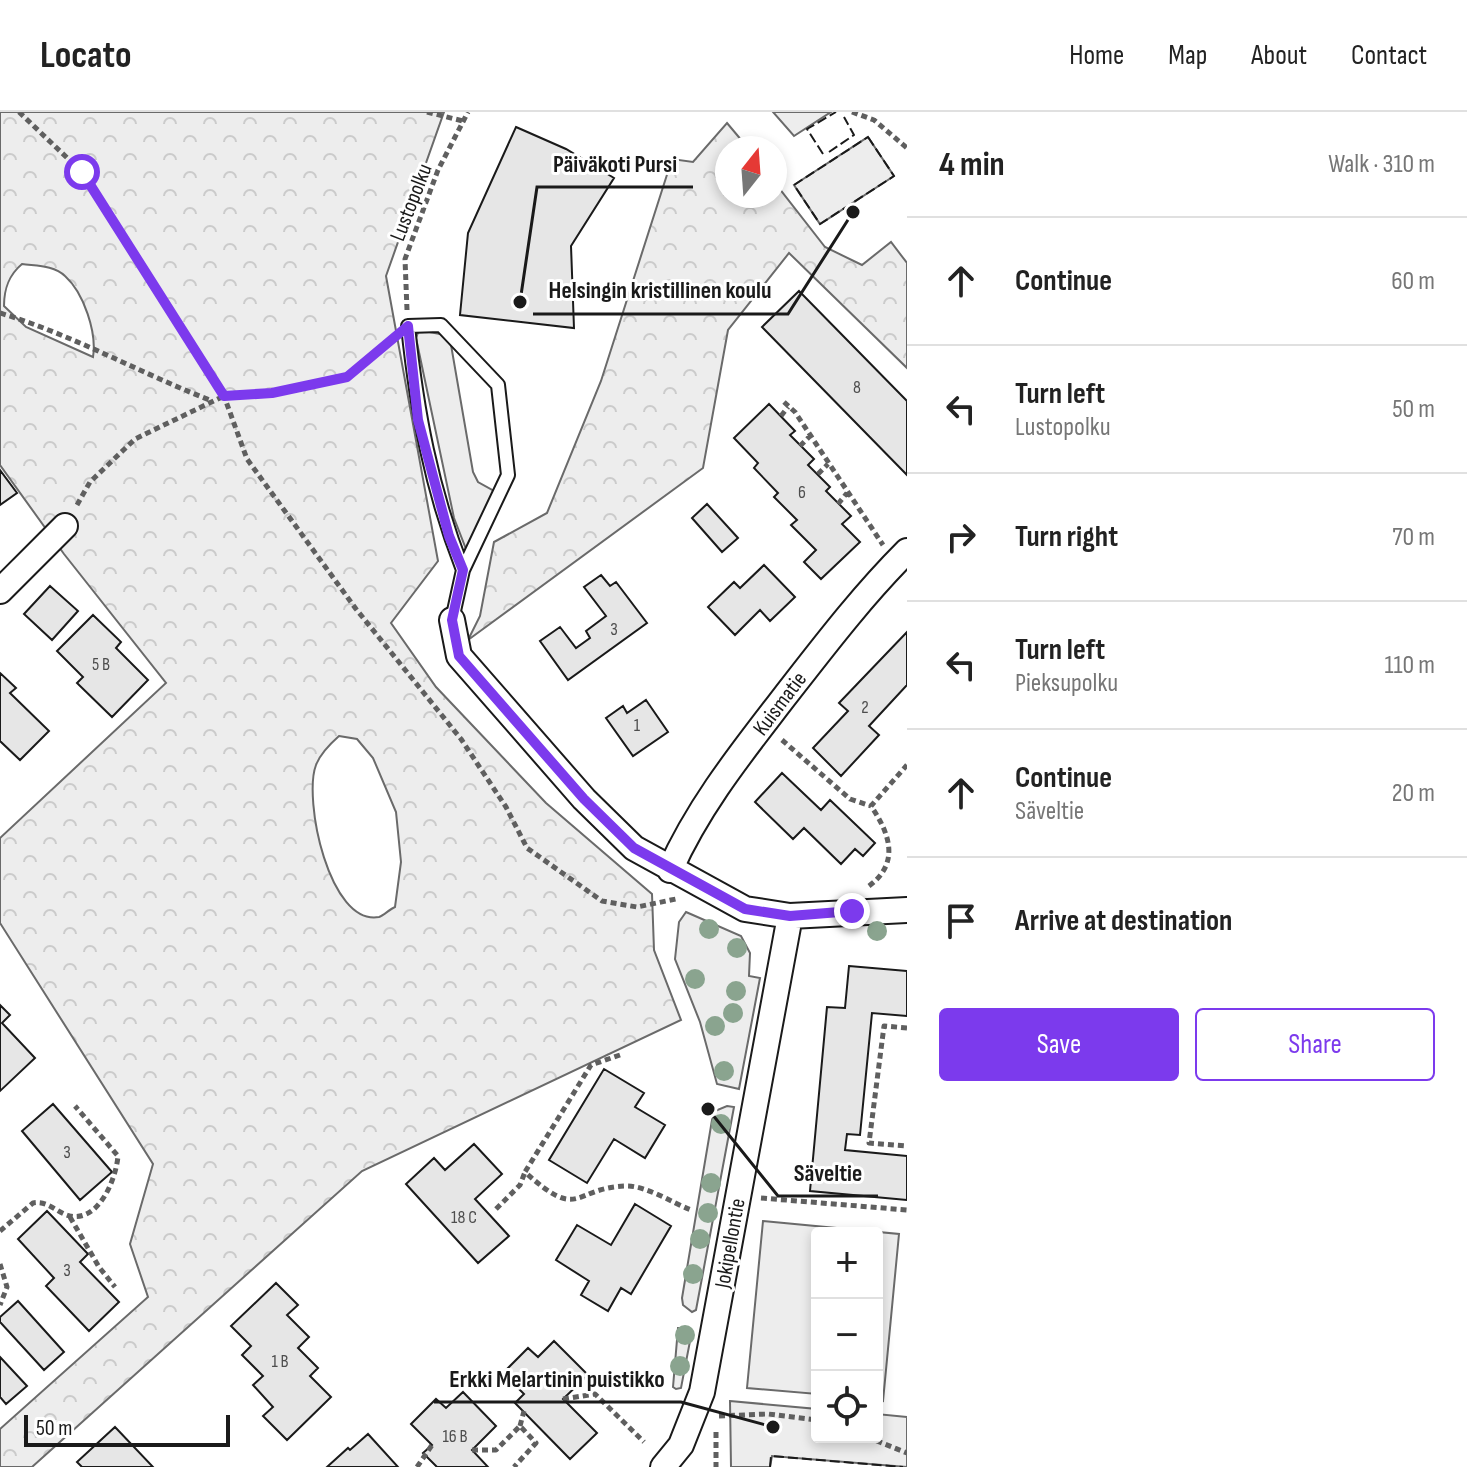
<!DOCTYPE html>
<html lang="en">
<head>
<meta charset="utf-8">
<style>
	body { margin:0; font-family:"Sofia Sans Condensed",sans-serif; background:#f2f2f2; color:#222 }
	.controls { position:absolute; right:24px; bottom:24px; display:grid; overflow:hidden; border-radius:8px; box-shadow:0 4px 12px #0003 }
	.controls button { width:72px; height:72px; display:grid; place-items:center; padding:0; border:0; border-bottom:2px solid #e0e0e0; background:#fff; color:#222; font:40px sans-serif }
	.compass { position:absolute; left:715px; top:24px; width:72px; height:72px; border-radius:50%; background:#fff; box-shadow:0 4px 12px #0003; rotate:17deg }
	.scale { position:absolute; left:24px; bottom:20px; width:206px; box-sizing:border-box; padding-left:8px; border:4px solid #1a1a1a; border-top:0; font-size:22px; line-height:28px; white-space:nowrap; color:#1a1a1a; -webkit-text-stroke:6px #fff; paint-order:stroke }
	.stop { position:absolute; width:24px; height:24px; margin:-18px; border:6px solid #7c3aed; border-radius:50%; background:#fff }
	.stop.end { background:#7c3aed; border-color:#fff; box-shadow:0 2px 8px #0008 }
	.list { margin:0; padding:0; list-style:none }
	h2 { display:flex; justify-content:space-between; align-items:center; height:104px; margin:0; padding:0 32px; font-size:34px }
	h2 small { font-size:26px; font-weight:400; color:#767676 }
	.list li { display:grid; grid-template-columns:52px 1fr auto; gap:24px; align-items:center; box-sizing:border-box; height:128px; padding:0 32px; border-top:2px solid #e0e0e0 }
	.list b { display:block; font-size:30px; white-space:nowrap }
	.list p { margin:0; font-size:26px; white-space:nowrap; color:#767676 }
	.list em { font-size:26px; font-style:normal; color:#767676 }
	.actions { display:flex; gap:16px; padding:24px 32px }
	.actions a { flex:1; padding:18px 0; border:2px solid #7c3aed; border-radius:8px; text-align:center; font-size:28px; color:#7c3aed }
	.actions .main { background:#7c3aed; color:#fff }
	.icon { flex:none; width:44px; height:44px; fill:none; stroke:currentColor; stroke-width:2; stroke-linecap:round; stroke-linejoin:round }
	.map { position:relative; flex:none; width:907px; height:1355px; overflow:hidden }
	header { display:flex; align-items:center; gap:48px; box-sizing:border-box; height:112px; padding:0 40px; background:#fff; border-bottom:2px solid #e0e0e0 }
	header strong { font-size:38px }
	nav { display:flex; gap:44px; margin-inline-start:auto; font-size:28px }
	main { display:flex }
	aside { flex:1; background:#fff }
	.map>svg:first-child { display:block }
</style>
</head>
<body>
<header>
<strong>Locato</strong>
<nav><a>Home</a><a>Map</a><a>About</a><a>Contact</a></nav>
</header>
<main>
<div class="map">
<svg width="907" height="1355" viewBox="0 0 907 1355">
	<defs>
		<pattern id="forest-crowns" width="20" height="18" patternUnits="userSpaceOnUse" patternTransform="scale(2)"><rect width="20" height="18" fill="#ededed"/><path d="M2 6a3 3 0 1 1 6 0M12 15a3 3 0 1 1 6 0" fill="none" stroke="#cbcbcb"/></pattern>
	</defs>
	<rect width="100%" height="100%" fill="#fff"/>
	<path fill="#ededed" stroke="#6a6a6a" stroke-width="2" d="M773,0H831L794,24Z
		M868,25L894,64L820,112L794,73Z
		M419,218L445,223L450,227L473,360L478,370L494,379L470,436L466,437L454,406L416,226Z
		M686,800L741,824L750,841L749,864L760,866L739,977L717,972L700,910L675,847L679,810Z
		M727,994L734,995L696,1198L692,1200L683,1193L682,1186L712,1008L715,999Z
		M763,1109L899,1122L883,1289L877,1288V1121H817V1282L747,1276Z
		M678,1216H686L691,1224L681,1276L676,1277L673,1275Z
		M730,1289L817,1297V1325H877V1302L907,1305V1355L772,1344L770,1355H731Z"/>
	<path fill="url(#forest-crowns)" stroke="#6a6a6a" stroke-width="2" fill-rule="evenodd" d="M0,0H444L386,164L438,449L391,511L436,575L546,691L652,782L654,838L681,908L362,1059L32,1355H0V1317L148,1185L130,1132L153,1052L0,811V726L166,571L64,442L0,353ZM22,152C36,154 54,153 65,164C84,181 97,221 93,245L26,215L4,194C4,176 9,163 22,152ZM339,624L357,627L373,646L396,700L401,750L395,795C390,797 383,804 379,805C329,814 303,687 316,653C320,642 330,632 339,624Z
		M727,11L748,36H727V84H775V71L825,135L862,153L891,130L907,151V256L789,141L728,218L703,356L468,528L480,504L494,430L547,401L601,269L672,47L693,50Z"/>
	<path fill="#e6e6e6" stroke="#1a1a1a" stroke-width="2" d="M516,15L566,37L614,66L571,134L574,216L460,203L468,121Z
		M799,179L907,289V363L762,215Z
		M769,292L795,319L790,323L814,347L808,353L830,375L826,379L851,404L842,412L860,430L821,467L804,450L816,438L791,413L797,408L774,385L778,381L754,356L758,351L734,326Z
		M0,358L17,381L0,393Z
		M707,392L738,426L722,440L692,406Z
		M764,453L795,485L770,509L760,498L735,523L708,495L734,470L740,476Z
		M601,463L610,474L616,470L647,511L568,568L540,529L560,515L576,536L590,526L586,519L606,504L584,475Z
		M50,474L78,499L52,528L24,502Z
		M93,503L121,530L116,536L148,568L112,605L77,571L83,565L57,539Z
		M907,520V573L869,614L879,623L841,664L813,636L848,599L839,591Z
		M0,561L16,576L10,581L49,619L20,648L0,629Z
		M646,588L668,620L633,644L606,606L623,594L627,601Z
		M782,661L821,698L830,688L875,731L863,744L855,737L841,752L804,716L793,727L755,690Z
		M849,854L907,859V904L872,901L860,1023L847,1022L845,1038L907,1044V1088L810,1079L827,895L845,896Z
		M0,893L10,903L2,911L35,946L0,979Z
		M604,957L644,981L635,995L665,1013L645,1046L614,1027L587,1071L549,1048Z
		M53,992L112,1060L80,1088L22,1019Z
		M474,1032L502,1062L475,1087L509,1124L478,1151L406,1072L434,1046L445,1058Z
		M635,1092L671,1114L631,1182L621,1176L608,1199L581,1183L589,1169L556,1148L577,1113L611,1133Z
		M47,1099L88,1142L80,1150L119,1190L89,1219L46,1174L54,1166L18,1127Z
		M276,1171L298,1193L287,1203L309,1225L298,1236L318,1256L310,1264L331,1285L287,1328L263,1304L273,1295L253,1273L263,1264L242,1243L251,1234L231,1214Z
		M18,1189L64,1240L44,1258L0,1210V1205Z
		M554,1229L588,1263L563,1287L597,1321L570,1347L515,1291L524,1282L503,1261L528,1236L538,1245Z
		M0,1245L27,1274L6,1292L0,1285Z
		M463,1280L496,1314L472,1338L488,1355H437L423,1341L432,1333L411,1312L436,1287L446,1296Z
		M115,1315L153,1355H82L77,1350Z
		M368,1322L398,1355H327L348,1336L350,1338Z"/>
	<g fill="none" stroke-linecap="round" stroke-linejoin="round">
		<defs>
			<path id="lane" d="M452,508L463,458L508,363L498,273L441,213L408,214C417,300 431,376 463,458"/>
			<path id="street" d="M0,479L65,414
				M452,508L459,544L584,687L634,736L745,797L790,804L907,798
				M670,758C699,693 742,640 785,584C824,534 862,484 907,439
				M663,1355L681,1333L702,1280L790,804"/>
		</defs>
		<use href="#lane" stroke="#1a1a1a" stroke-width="16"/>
		<use href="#street" stroke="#1a1a1a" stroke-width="28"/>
		<path stroke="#5f5f5f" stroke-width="5" stroke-dasharray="6 4" stroke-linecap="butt" d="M19,0L82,60L224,284L247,347L356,497L461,627L506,695L527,736L602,789L637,795L676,787
			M427,0L463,9
			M852,0L874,8L907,36
			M407,198L405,147L438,58L468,0
			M0,201C73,223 140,261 212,289
			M784,290L795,300L883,433
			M781,304L788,295
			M800,334L810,324
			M818,362L828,352
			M838,392L847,381
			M77,393L90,370L135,327L224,284L272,281L347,265L391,228
			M782,628L850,687L871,694
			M869,774C900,751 890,722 871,694L907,653
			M907,916L884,914L869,1031L907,1034
			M620,943L591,953L525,1060C581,1111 572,1075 627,1074C647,1074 673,1091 691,1098
			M761,1086L907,1098
			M496,1097L520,1073L525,1060
			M70,1105L99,1155L115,1175
			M0,1119L33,1091C48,1088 57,1101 70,1104C99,1110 116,1067 118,1044L75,994
			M0,1152L7,1175L0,1193
			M563,1287L595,1282L644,1330
			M719,1304L768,1302L817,1308
			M520,1314L524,1299
			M716,1320V1355
			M867,1325L907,1341
			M472,1338H496L520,1314L536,1331L514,1355
			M417,1355L432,1333"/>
		<use href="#lane" stroke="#fff" stroke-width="12"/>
		<use href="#street" stroke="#fff" stroke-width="24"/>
		<path stroke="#1a1a1a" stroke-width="2" stroke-dasharray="10 4" stroke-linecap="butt" d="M868,25L894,64L820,112L794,73Z
			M829,40L854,23L844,5
			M823,42L807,17L836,0
			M770,1355L771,1344L903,1355"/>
	</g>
	<g fill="#8aa48f">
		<circle cx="709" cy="817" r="10"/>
		<circle cx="877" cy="819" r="10"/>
		<circle cx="737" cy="836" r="10"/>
		<circle cx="695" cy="867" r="10"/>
		<circle cx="736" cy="879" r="10"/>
		<circle cx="733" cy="901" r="10"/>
		<circle cx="715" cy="914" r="10"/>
		<circle cx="724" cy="959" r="10"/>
		<circle cx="721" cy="1012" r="10"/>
		<circle cx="711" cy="1071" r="10"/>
		<circle cx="708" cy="1101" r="10"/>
		<circle cx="700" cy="1127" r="10"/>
		<circle cx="693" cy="1162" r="10"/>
		<circle cx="685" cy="1223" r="10"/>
		<circle cx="680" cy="1254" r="10"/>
	</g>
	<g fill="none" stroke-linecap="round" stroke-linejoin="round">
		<path stroke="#7c3aed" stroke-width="10" d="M82,60L224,284L272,281L347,265L408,214L418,308L449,424L463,458L452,508L459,544L584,687L634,736L745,797L790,804L852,799"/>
	</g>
	<g text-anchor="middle" stroke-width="6" stroke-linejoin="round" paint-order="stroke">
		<g font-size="18" fill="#4d4d4d">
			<text x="857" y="281">8</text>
			<text x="802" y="386">6</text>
			<text x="614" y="523">3</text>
			<text x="101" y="558">5 B</text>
			<text x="865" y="601">2</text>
			<text x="637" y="619">1</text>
			<text x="67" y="1046">3</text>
			<text x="464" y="1111">18 C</text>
			<text x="67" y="1164">3</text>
			<text x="280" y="1255">1 B</text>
			<text x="455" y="1330">16 B</text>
		</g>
		<g font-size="22" fill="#1a1a1a" stroke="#fff">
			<text transform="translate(410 90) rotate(-69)" y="8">Lustopolku</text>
			<text transform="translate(779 591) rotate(-53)" y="8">Kuismatie</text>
			<text transform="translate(729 1131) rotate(-80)" y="8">Jokipellontie</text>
		</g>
	</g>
	<path fill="none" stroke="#1a1a1a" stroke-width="3" d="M520 190L537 75H693M853 100L788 202H533M708 997L778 1084H878M773 1315L681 1290H434"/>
	<g fill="#1a1a1a" stroke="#fff" stroke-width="3">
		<circle cx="520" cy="190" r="8"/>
		<circle cx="853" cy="100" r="8"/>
		<circle cx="708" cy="997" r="8"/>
		<circle cx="773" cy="1315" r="8"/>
	</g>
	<g font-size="24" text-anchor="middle" font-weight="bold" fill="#1a1a1a" stroke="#fff" stroke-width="6" stroke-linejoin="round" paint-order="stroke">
		<text x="615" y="60">Päiväkoti Pursi</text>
		<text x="660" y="186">Helsingin kristillinen koulu</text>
		<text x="828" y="1069">Säveltie</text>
		<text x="557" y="1275">Erkki Melartinin puistikko</text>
	</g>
</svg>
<div class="controls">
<button>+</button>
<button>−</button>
<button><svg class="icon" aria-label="locate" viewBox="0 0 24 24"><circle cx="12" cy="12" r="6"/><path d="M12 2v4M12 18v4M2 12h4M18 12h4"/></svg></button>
</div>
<svg class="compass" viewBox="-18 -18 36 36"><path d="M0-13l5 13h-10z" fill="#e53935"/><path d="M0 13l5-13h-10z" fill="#767676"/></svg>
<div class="scale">50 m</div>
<div class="stop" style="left:82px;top:60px"></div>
<div class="stop end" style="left:852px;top:799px"></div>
</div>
<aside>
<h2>4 min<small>Walk · 310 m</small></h2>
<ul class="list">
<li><svg class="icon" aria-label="ahead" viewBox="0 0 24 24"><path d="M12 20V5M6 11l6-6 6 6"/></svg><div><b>Continue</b></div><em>60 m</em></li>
<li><svg class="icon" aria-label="left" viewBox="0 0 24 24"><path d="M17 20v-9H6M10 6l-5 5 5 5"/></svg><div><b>Turn left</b><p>Lustopolku</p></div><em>50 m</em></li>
<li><svg class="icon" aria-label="right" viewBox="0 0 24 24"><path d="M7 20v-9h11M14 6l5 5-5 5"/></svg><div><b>Turn right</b></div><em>70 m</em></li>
<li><svg class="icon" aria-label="left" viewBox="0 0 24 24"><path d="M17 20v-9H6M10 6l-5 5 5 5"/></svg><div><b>Turn left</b><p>Pieksupolku</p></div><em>110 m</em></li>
<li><svg class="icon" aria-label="ahead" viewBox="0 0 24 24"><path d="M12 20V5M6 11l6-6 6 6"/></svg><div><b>Continue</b><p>Säveltie</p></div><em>20 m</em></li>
<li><svg class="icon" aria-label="arrive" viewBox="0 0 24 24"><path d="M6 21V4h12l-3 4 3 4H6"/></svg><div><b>Arrive at destination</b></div></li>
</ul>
<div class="actions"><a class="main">Save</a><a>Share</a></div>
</aside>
</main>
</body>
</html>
